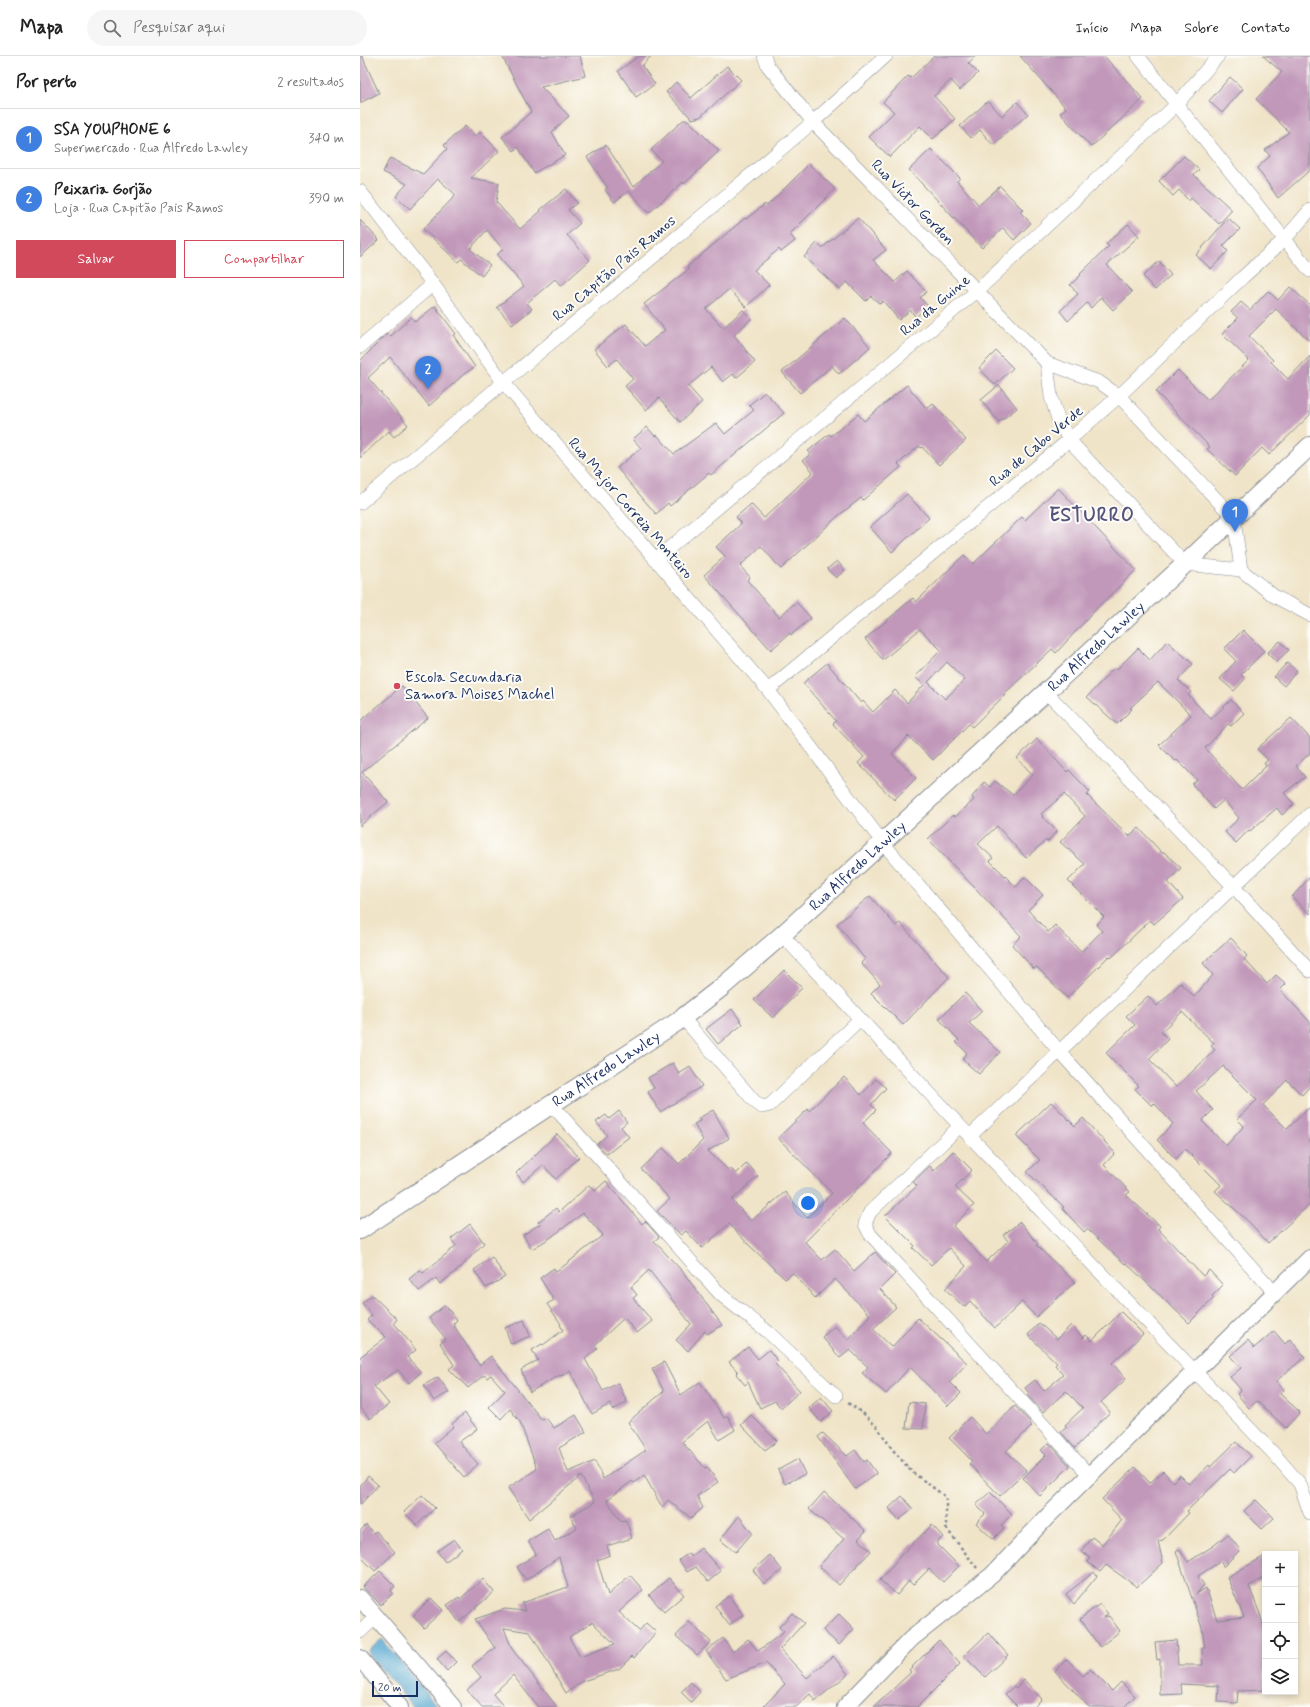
<!DOCTYPE html>
<html lang="pt">
<head>
<meta charset="utf-8">
<style>
	body { margin:0; font-family:Mynerve,sans-serif; background:#f6f6f6; color:#222 }
	.controls { position:absolute; right:12px; bottom:12px; display:grid; overflow:hidden; border-radius:0px; box-shadow:0 2px 6px #0003 }
	.controls button { width:36px; height:36px; display:grid; place-items:center; padding:0; border:0; border-bottom:1px solid #e0e0e0; background:#fff; color:#222; font:20px sans-serif }
	.scale { position:absolute; left:12px; bottom:10px; width:46px; box-sizing:border-box; padding-left:4px; border:2px solid #1b2f5e; border-top:0; font-size:11px; line-height:14px; white-space:nowrap; color:#1b2f5e; -webkit-text-stroke:3px #fdfcf7; paint-order:stroke }
	.you { position:absolute; left:448px; top:1147px; width:14px; height:14px; margin:-10px; border:3px solid #fff; border-radius:50%; background:#1a73e8; box-shadow:0 0 0 6px #1a73e833 }
	.badge { display:grid; place-items:center; width:26px; height:26px; border-radius:50%; background:#d1495b; color:#fff; font-size:13px; font-weight:700 }
	.pin { position:absolute; translate:-50% -33px; filter:drop-shadow(0 1px 2px #0008) }
	.pin::after { content:''; position:absolute; top:21px; width:14px; height:12px; background:inherit; clip-path:polygon(0 0,100% 0,50% 100%) }
	.list { margin:0; padding:0; list-style:none }
	h2 { display:flex; justify-content:space-between; align-items:center; height:52px; margin:0; padding:0 16px; font-size:17px }
	h2 small { font-size:13px; font-weight:400; color:#767676 }
	.list li { display:grid; grid-template-columns:26px 1fr auto; gap:12px; align-items:center; box-sizing:border-box; height:60px; padding:0 16px; border-top:1px solid #e0e0e0 }
	.list b { display:block; font-size:15px; white-space:nowrap }
	.list p { margin:0; font-size:13px; white-space:nowrap; color:#767676 }
	.list em { font-size:13px; font-style:normal; color:#767676 }
	.actions { display:flex; gap:8px; padding:12px 16px }
	.actions a { flex:1; padding:9px 0; border:1px solid #d1495b; border-radius:0px; text-align:center; font-size:14px; color:#d1495b }
	.actions .main { background:#d1495b; color:#fff }
	.icon { flex:none; width:22px; height:22px; fill:none; stroke:currentColor; stroke-width:2; stroke-linecap:round; stroke-linejoin:round }
	.map { position:relative; flex:none; width:950px; height:1651px; overflow:hidden }
	header { display:flex; align-items:center; gap:24px; box-sizing:border-box; height:56px; padding:0 20px; background:#fff; border-bottom:1px solid #e0e0e0 }
	header strong { font-size:19px }
	nav { display:flex; gap:22px; margin-inline-start:auto; font-size:14px }
	.search { width:280px; height:36px; background:#f6f6f6; display:flex; align-items:center; gap:10px; box-sizing:border-box; padding:0 14px; border-radius:22px; color:#767676; font-size:15px }
	main { display:flex }
	aside { flex:1; background:#fff }
	.map>svg:first-child { display:block }
</style>
</head>
<body>
<header>
<strong>Mapa</strong>
<div class="search"><svg class="icon" aria-label="search" viewBox="0 0 24 24"><circle cx="10" cy="10" r="6"/><path d="M15 15l6 6"/></svg>Pesquisar aqui</div>
<nav><a>Início</a><a>Mapa</a><a>Sobre</a><a>Contato</a></nav>
</header>
<main>
<aside>
<h2>Por perto<small>2 resultados</small></h2>
<ul class="list">
<li><span class="badge" style="background:#3f7fe0">1</span><div><b>SSA YOUPHONE 6</b><p>Supermercado · Rua Alfredo Lawley</p></div><em>340 m</em></li>
<li><span class="badge" style="background:#3f7fe0">2</span><div><b>Peixaria Gorjão</b><p>Loja · Rua Capitão Pais Ramos</p></div><em>390 m</em></li>
</ul>
<div class="actions"><a class="main">Salvar</a><a>Compartilhar</a></div>
</aside>
<div class="map">
<svg width="950" height="1651" viewBox="0 0 950 1651">
	<rect width="100%" height="100%" fill="#fdfcf7"/>
	<filter id="ink" filterUnits="userSpaceOnUse"><feTurbulence type="fractalNoise" baseFrequency=".025" numOctaves="2"/><feDisplacementMap in="SourceGraphic" scale="8" xChannelSelector="R" yChannelSelector="G"/><feConvolveMatrix kernelMatrix="1 2 1 2 8 2 1 2 1" color-interpolation-filters="sRGB"/></filter>
	<filter id="wash" filterUnits="userSpaceOnUse"><feTurbulence type="fractalNoise" baseFrequency=".012" numOctaves="4" result="noise"/><feDisplacementMap in="SourceGraphic" scale="16" xChannelSelector="R" yChannelSelector="G"/><feGaussianBlur stdDeviation="0.9" result="paint"/><feColorMatrix in="noise" values="0 0 0 0 0 0 0 0 0 0 0 0 0 0 0 0 0 1.4 0 .05"/><feComposite in="paint" operator="in"/></filter>
	<g filter="url(#wash)">
		<rect width="100%" height="100%" fill="#f0e4c8"/>
		<path fill="#56a9d1" stroke="#386c98" d="M22,1583L78,1651H54L7,1596Z"/>
		<g id="blocks">
			<path fill="#c198ba" fill-rule="evenodd" d="M0,0H2L19,37L0,47Z
				M142,0H220L225,20L181,31L209,60L192,76L205,99L174,117L158,91L154,95L142,81L171,56Z
				M279,0H291L282,10L295,28L276,41L258,15Z
				M574,0H616L608,7L618,17L600,34L591,24L574,40L595,63L573,83L560,70L530,101L509,81L534,56L523,46L548,20L551,22Z
				M660,0H744L783,43L731,91L700,57L706,52Z
				M903,0H950V114L918,142L897,112L910,100L905,94L929,76L896,43L922,16Z
				M367,10L381,24L340,61L332,63L306,36L316,26L331,42Z
				M870,21L883,33L862,57L849,45Z
				M628,45L642,60L657,46L668,58L633,89L620,74L611,82L600,70Z
				M323,64H328L359,95L324,128L323,126L289,157L269,135L254,146L245,133L248,132L227,101L246,89L273,131L302,105L291,94Z
				M105,70L115,81L120,76L139,95L111,122L139,127L136,146L160,173L181,155L180,154L206,133L217,147L208,154L220,167L207,179L230,204L201,230L195,223L167,247L172,253L152,269L137,251L164,230L137,199L143,193L127,174L110,193L130,209L122,220L101,203L98,206L63,173L96,139L78,123L50,153L36,140L47,128L23,116L30,102L63,118L87,93L84,89Z
				M571,93L600,122L597,125L619,149L640,130L663,154L660,156L671,167L654,184L643,172L622,192L549,114Z
				M824,100L839,114L834,119L872,154L859,168L831,142L829,145L819,134L813,140L799,125Z
				M449,108L475,133L430,178L435,185L421,196L419,193L394,214L409,229L386,251L369,233L346,253L363,272L383,254L391,263L374,279L395,306L376,322L373,318L363,326L351,311L328,330L342,346L320,366L299,342L286,354L265,330L273,323L257,303L248,310L234,293L266,268L285,290L305,274L284,248L329,213L327,211L385,162L386,163L405,148L407,150Z
				M498,162L526,194L513,204L535,226L547,215L566,236L560,242L568,250L556,261L550,254L539,264L523,245L520,248L511,240L506,245L487,226L479,233L444,201L457,187L462,192Z
				M868,162L880,173L863,190L868,195L851,213L836,199Z
				M0,164L19,184L0,201Z
				M768,168L779,180L747,209L772,236L753,254L741,241L731,252L727,247L708,265L700,255L718,238L710,229L721,219L720,218L749,190L746,188Z
				M799,205L811,219L795,234L783,220Z
				M930,231L950,249V285L916,253L889,280L913,304L911,306L928,323L950,300V359L909,399L902,392L875,420L847,393L850,391L796,336L818,314L848,344L889,304L862,278L878,262L871,256L881,246L890,254L908,235L918,244Z
				M75,250L96,278L93,279L115,311L104,318L69,350L30,301L8,322L48,369L34,381L29,375L0,402V305L28,277L31,280L51,261L55,266Z
				M485,262L510,291L479,318L472,310L440,337L422,316Z
				M636,295L653,312L635,329L619,312Z
				M547,329L567,353L573,348L606,384L579,409L562,391L561,392L559,390L538,408L541,411L517,432L503,444L501,442L478,460L421,513L401,490L380,510L390,521L387,524L419,561L436,546L451,562L431,579L430,577L411,594L344,519L365,500L356,491L381,468L376,461L391,448L404,462L453,416L443,404L451,398L448,395L469,378L471,380L498,358L504,365Z
				M639,329L657,352L639,366L621,344Z
				M405,336L424,357L351,419L349,417L310,450L308,447L296,458L257,412L281,392L273,383L287,371L295,380L297,379L314,398L356,367L365,378L394,354L389,349Z
				M698,432L776,514L739,550L696,597L692,593L644,638L645,639L612,671L609,668L573,704L548,680L532,698L556,722L534,744L498,707L504,701L473,668L476,665L443,627L467,607L501,647L503,645L513,656L535,634L547,647L564,629L555,621L581,594L560,573L523,604L505,583L553,542L556,546L604,499L613,508L662,461L665,464ZM587,606L605,624L585,643L568,626Z
				M547,438L569,462L532,496L510,471Z
				M477,505L485,514L476,522L467,513Z
				M883,574L904,595L881,619L885,623L874,635L860,623L876,605L864,593Z
				M807,585L833,608L818,624L831,636L828,639L851,663L871,644L884,657L871,670L868,668L845,692L882,734L906,710L904,707L908,704L897,693L931,662L950,682V697L936,710L945,721L924,737L934,748L922,759L917,752L890,775L889,774L876,787L865,776L879,762L864,744L854,753L832,728L837,724L817,704L815,705L799,689L831,659L798,626L770,652L772,653L757,668L727,641L754,612L756,614L778,592L790,604Z
				M920,585L929,594L916,606L907,597Z
				M927,607L937,615L924,630L914,621Z
				M42,630L68,662L2,716L28,746L0,770V665Z
				M677,683L707,716L709,714L730,736L727,739L769,780L779,772L802,797L804,796L821,812L808,826L823,843L794,868L790,864L751,902L749,900L707,942L677,911L674,913L652,889L661,880L568,783L593,759L595,761L614,744L612,741L624,726L630,731L635,725L653,739L673,719L657,702ZM704,738L725,760L700,786L725,808L708,825L744,861L736,869L742,875L721,896L695,869L688,876L668,854L683,839L665,821L656,831L630,805L633,802L618,788L637,770L666,802L686,784L687,786L697,775L682,761L683,760L681,758Z
				M950,821V858L932,841Z
				M510,840L536,870L540,867L589,921L543,969L511,937L520,928L501,907L505,903L477,868Z
				M871,882L887,900L884,903L907,928L916,919L926,928L920,934L950,966V1030L942,1039L927,1024L903,1049L927,1073L950,1051V1148L908,1187L890,1167L855,1135L861,1129L825,1093L816,1103L797,1084L813,1068L794,1047L792,1050L775,1033L779,1030L746,997L775,969L766,960L788,940L797,950L821,927L834,941L853,919L843,907ZM822,956L854,987L851,990L855,994L816,1031L789,1003L808,983L801,976ZM863,1010L897,1044L877,1063L884,1070L866,1090L842,1065L853,1054L836,1035Z
				M424,914L442,932L413,962L394,944Z
				M605,937L622,955L609,967L640,996L619,1018L602,1003L607,997L596,986L599,984L579,963Z
				M372,953L383,968L358,988L346,973Z
				M313,1007L319,1018L330,1011L342,1030L300,1056L288,1036L294,1032L288,1022Z
				M484,1021L501,1039L516,1023L526,1032L511,1049L516,1054L503,1067L532,1097L445,1186L462,1204L475,1193L494,1215L515,1196L535,1218L520,1233L536,1251L513,1273L532,1291L558,1262L607,1307L590,1326L601,1337L588,1350L550,1311L526,1338L502,1317L508,1311L490,1294L480,1302L462,1281L475,1270L488,1284L510,1259L475,1223L455,1242L433,1217L425,1223L390,1190L369,1168L342,1192L326,1175L321,1179L297,1155L310,1143L281,1113L303,1092L319,1108L343,1084L334,1068L340,1065L339,1062L353,1054L369,1082L348,1095L368,1114L370,1112L376,1118L387,1107L398,1120L372,1144L391,1165L425,1136L447,1162L472,1137L418,1082L448,1053L449,1055Z
				M691,1046L715,1070L723,1062L755,1097L744,1109L770,1136L766,1139L800,1170L798,1173L843,1220L849,1214L863,1229L852,1240L854,1242L829,1267L766,1207L765,1208L727,1173L724,1176L702,1152L704,1151L667,1116L680,1104L656,1080Z
				M259,1055L267,1066L261,1071L269,1081L247,1098L237,1088L247,1079L236,1066L246,1059L249,1063Z
				M197,1078L219,1101L196,1123L183,1109L163,1126L156,1117Z
				M593,1095L612,1114L595,1131L614,1149L593,1170L626,1206L648,1185L643,1179L660,1166L678,1188L676,1189L715,1226L676,1261L662,1246L635,1272L610,1245L604,1251L585,1233L606,1210L589,1192L571,1209L553,1192L555,1190L525,1160L557,1130L553,1126L570,1110L574,1115Z
				M246,1125L282,1168L285,1165L299,1181L294,1185L323,1216L362,1269L347,1278L345,1275L328,1295L316,1284L331,1268L289,1214L271,1231L277,1239L273,1242L292,1265L277,1277L264,1262L235,1289L238,1292L225,1303L243,1335L258,1327L267,1346L253,1354L250,1348L232,1358L210,1315L201,1320L200,1319L170,1336L161,1314L178,1304L172,1294L182,1288L183,1289L203,1274L200,1269L201,1268L187,1248L194,1244L180,1222L194,1212L196,1216L243,1179L223,1157L190,1182L172,1193L163,1179L180,1168L178,1166L196,1152L199,1156L229,1129L235,1135Z
				M110,1168L124,1187L99,1213L80,1228L76,1222L59,1235L49,1223L60,1214L63,1217L96,1190L91,1183Z
				M132,1201L145,1221L126,1232L114,1214Z
				M12,1239L37,1263L34,1267L56,1294L47,1301L61,1316L49,1327L38,1314L14,1330L29,1348L10,1363L0,1351V1301L26,1281L7,1264L12,1259L2,1247Z
				M85,1249L97,1264L93,1268L119,1309L131,1300L182,1364L186,1362L194,1372L216,1359L226,1376L199,1392L208,1416L235,1405L243,1423L286,1394L268,1366L304,1335L292,1313L304,1306L321,1339L340,1326L364,1362L368,1360L375,1374L359,1384L348,1365L322,1386L345,1412L347,1411L358,1426L337,1440L343,1452L331,1462L308,1444L302,1451L284,1419L274,1427L272,1425L247,1444L261,1465L266,1464L272,1482L247,1490L250,1499L237,1504L248,1539L270,1519L283,1534L259,1556L279,1575L286,1567L296,1576L274,1602L272,1600L259,1613L223,1625L206,1637L170,1576L144,1572L152,1593L197,1651H178L153,1619L133,1638L144,1651H122L107,1634L121,1621L112,1610L135,1592L115,1563L145,1553L165,1555L162,1547L208,1531L199,1501L166,1524L157,1511L176,1498L168,1485L188,1473L195,1485L217,1472L210,1460L235,1446L221,1420L169,1463L148,1432L177,1413L160,1366L150,1353L141,1363L129,1351L145,1335L131,1319L127,1322L124,1319L108,1332L89,1313L94,1309L80,1287L86,1283L69,1262ZM232,1566L255,1588L220,1601L209,1581Z
				M761,1256L783,1278L752,1307L766,1323L741,1346L750,1356L715,1392L701,1376L707,1371L705,1369L723,1352L706,1335L683,1356L667,1339L669,1337L665,1332L675,1324L684,1335L703,1319L695,1309L697,1307L668,1279L679,1267L697,1283L711,1269L723,1282L726,1279L732,1285Z
				M164,1264L170,1280L151,1288L145,1272Z
				M914,1275L925,1288L930,1283L945,1301L916,1325L924,1334L920,1338L940,1356L926,1372L897,1345L889,1352L877,1338L881,1334L870,1321L881,1312L870,1300L888,1284L894,1292Z
				M388,1291L398,1303L409,1294L418,1305L415,1308L440,1335L421,1352L415,1345L400,1352L388,1326L385,1329L376,1318L378,1316L369,1306Z
				M78,1321L89,1336L74,1345L64,1329Z
				M461,1341L473,1355L461,1366L449,1352Z
				M549,1346L565,1348L563,1373L546,1372Z
				M655,1350L671,1367L670,1368L672,1370L646,1395L667,1415L640,1440L609,1408L612,1405L589,1382L610,1361L626,1378Z
				M105,1357L117,1373L99,1386L118,1408L104,1421L74,1387L94,1370L92,1368Z
				M391,1359L417,1385L405,1394L381,1369Z
				M463,1377L487,1400L495,1394L504,1406L507,1404L517,1418L495,1433L458,1381Z
				M876,1386L891,1400L874,1417L870,1413L827,1455L829,1457L803,1484L798,1485L803,1507L777,1531L746,1509L740,1516L728,1506L730,1502L721,1495L732,1481L742,1489L762,1464L742,1443L775,1411L790,1427L803,1415L813,1426L820,1419L829,1428L849,1409L850,1411Z
				M689,1387L710,1410L680,1440L663,1422L686,1399L681,1394Z
				M438,1403L445,1418L425,1428L418,1414Z
				M8,1420L18,1429L0,1449V1430Z
				M464,1436L506,1475L498,1483L511,1495L479,1529L459,1510L484,1483L449,1453Z
				M630,1436L652,1458L641,1469L644,1472L633,1483L616,1467L625,1458L616,1449Z
				M62,1439L75,1452L57,1469L44,1456Z
				M542,1440L553,1453L539,1464L529,1452Z
				M896,1444L914,1462L902,1473L884,1455Z
				M379,1460L392,1477L376,1496L360,1484Z
				M6,1469L13,1477L16,1475L35,1496L15,1515L0,1500V1475Z
				M572,1469L583,1481L576,1487L599,1510L583,1526L569,1513L553,1529L549,1525L537,1539L520,1524L542,1498Z
				M868,1478L880,1494L863,1511L861,1505L838,1520L844,1529L836,1538L846,1532L857,1564L884,1561L867,1521L905,1500V1521L889,1530L900,1558L905,1576V1634L878,1635L877,1647L858,1646L859,1630L821,1628L822,1638L800,1639V1603L797,1604L795,1586L816,1584L818,1609H843L842,1592H845L842,1572L816,1495L819,1493L828,1506L853,1490Z
				M94,1483L102,1493L85,1506L77,1495Z
				M341,1492L361,1515L348,1526L336,1511L327,1516L319,1504L329,1497L331,1501Z
				M410,1499L422,1514L404,1528L393,1514Z
				M20,1515L35,1530L31,1534L33,1537L21,1549L3,1531Z
				M734,1516L737,1520L714,1548L706,1538Z
				M309,1522L324,1539L304,1556L289,1539Z
				M123,1523L134,1536L99,1566L87,1549L99,1541L100,1543Z
				M369,1540L383,1559L369,1569L355,1550Z
				M71,1542L83,1554L64,1572L53,1560Z
				M740,1548L748,1558L743,1562L749,1560L760,1575L740,1591L720,1563Z
				M432,1557L444,1567L420,1593L447,1622L473,1600L488,1618L455,1645L450,1638L436,1651H403L425,1628L406,1607L366,1623L346,1595L363,1582L373,1596L388,1583L398,1595L424,1576L419,1571Z
				M479,1558L494,1573L479,1589L463,1574Z
				M329,1566L351,1586L337,1599L316,1580Z
				M628,1577L648,1599L625,1621L604,1600Z
				M579,1584L600,1608L557,1651H514L551,1616L549,1614Z
				M86,1595L96,1606L87,1615L77,1603Z
				M707,1603L723,1620L730,1613L752,1635L761,1626L775,1640L764,1651H729L695,1615Z
				M664,1624L682,1643L674,1651H658L645,1638L654,1630L656,1632Z
				M331,1626L340,1636L331,1646L321,1636Z"/>
		</g>
	</g>
	<g filter="url(#ink)">
		<use href="#blocks" fill-opacity="0" stroke="#868a93" stroke-width="1"/>
		<g fill="none" stroke-linecap="round" stroke-linejoin="round">
			<defs>
				<path id="minor" d="M404,0L408,10L453,66L687,307L739,326L759,340L874,462L881,514
					M778,0L950,215
					M0,135L73,228L143,326L408,634L523,787L699,995L914,1236
					M0,291L73,228
					M687,307L691,341L698,363L709,384L825,508L881,514L914,540L950,559
					M0,447L368,138L453,66L526,0
					M295,504L617,235L817,48L858,0
					M408,634L709,384L759,340L883,221L925,183L950,154
					M686,636L873,830L950,915
					M422,879L600,1070L915,1399L940,1428L950,1457
					M323,962L394,1045L402,1051L410,1049L500,963
					M192,1049L361,1239L408,1276L476,1340
					M600,1070L510,1156L505,1168L510,1178L730,1420
					M610,1080L950,758
					M0,1576L16,1561"/>
				<path id="tertiary" d="M0,1542L93,1651
					M0,1602L40,1651
					M485,1651L551,1583L632,1519L687,1461L950,1202"/>
				<g id="secondary">
					<path id="s1" d="M0,1174L317,966L362,931L422,879L825,508L950,390"/>
				</g>
			</defs>
			<use href="#minor" stroke="#868a93" stroke-width="14"/>
			<use href="#tertiary" stroke="#868a93" stroke-width="18"/>
			<use href="#secondary" stroke="#868a93" stroke-width="20"/>
			<path stroke="#868a93" stroke-width="2.5" stroke-dasharray="3 3" stroke-linecap="butt" d="M488,1347L504,1358L517,1371L533,1394L552,1416L586,1441V1472L617,1512"/>
			<use href="#minor" stroke="#fff" stroke-width="13"/>
			<use href="#tertiary" stroke="#fff" stroke-width="16"/>
			<use href="#secondary" stroke="#fff" stroke-width="18"/>
		</g>
	</g>
	<circle fill="#d1495b" stroke="#fdfcf7" stroke-width="1.5" cx="37" cy="630" r="4"/>
	<g text-anchor="middle" stroke-width="4" stroke-linejoin="round" paint-order="stroke">
		<g font-size="15" fill="#1b2f5e" stroke="#fdfcf7">
			<text transform="translate(553 146) rotate(46)" y="5">Rua Victor Gordon</text>
			<text transform="translate(254 212) rotate(-40)" y="5">Rua Capitão Pais Ramos</text>
			<text transform="translate(575 249) rotate(-40)" y="5">Rua da Guine</text>
			<text transform="translate(676 390) rotate(-40)" y="5">Rua de Cabo Verde</text>
			<text transform="translate(271 452) rotate(49)" y="5">Rua Major Correia Monteiro</text>
			<text dy="5" stroke="none"><textPath href="#s1" startOffset="942">Rua Alfredo Lawley</textPath></text>
			<text dy="5" stroke="none"><textPath href="#s1" startOffset="618">Rua Alfredo Lawley</textPath></text>
			<text dy="5" stroke="none"><textPath href="#s1" startOffset="294">Rua Alfredo Lawley</textPath></text>
		</g>
		<g font-size="15" fill="#1b2f5e" stroke="#fdfcf7" text-anchor="start">
			<text x="45" y="626">Escola Secundaria<tspan x="45" dy="17">Samora Moises Machel</tspan></text>
		</g>
		<g font-size="19" font-weight="bold" letter-spacing="1" fill="#55547e" stroke="#fdfcf7">
			<text x="732" y="465">ESTURRO</text>
		</g>
	</g>
</svg>
<div class="controls">
<button>+</button>
<button>−</button>
<button><svg class="icon" aria-label="locate" viewBox="0 0 24 24"><circle cx="12" cy="12" r="6"/><path d="M12 2v4M12 18v4M2 12h4M18 12h4"/></svg></button>
<button><svg class="icon" aria-label="layers" viewBox="0 0 24 24"><path d="M12 4l9 5-9 5-9-5zM3 14l9 5 9-5"/></svg></button>
</div>
<div class="scale">20 m</div>
<div class="you"></div>
<div class="pin badge" style="left:875px;top:476px;background:#3f7fe0">1</div>
<div class="pin badge" style="left:68px;top:333px;background:#3f7fe0">2</div>
</div>
</main>
</body>
</html>
